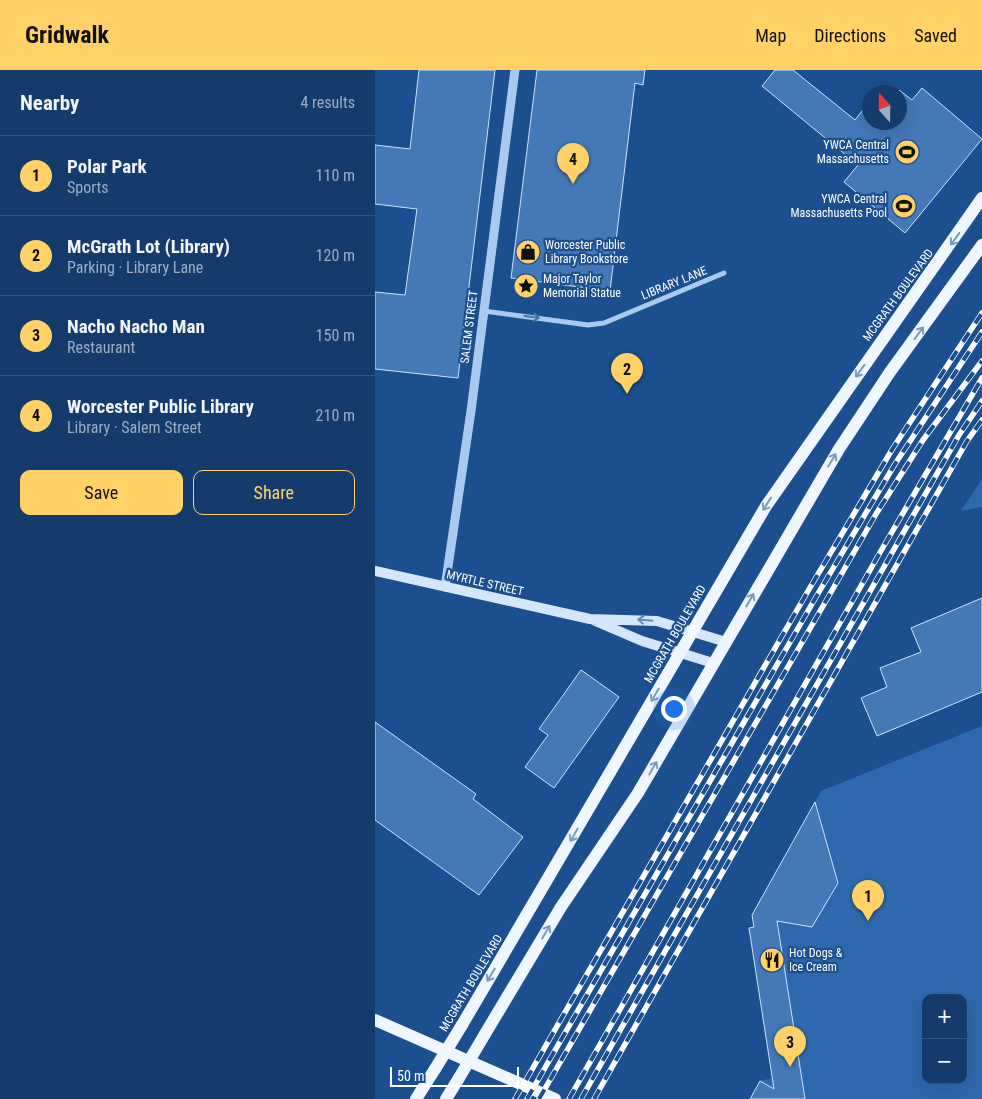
<!DOCTYPE html>
<html lang="en">
<head>
<meta charset="utf-8">
<style>
	body { margin:0; font-family:"Roboto Condensed",sans-serif; background:#1d4271; color:#f1f3f6 }
	.controls { position:absolute; right:15px; bottom:15px; display:grid; overflow:hidden; border-radius:10px; box-shadow:0 5px 20px #0002 }
	.controls button { width:45px; height:45px; display:grid; place-items:center; padding:0; border:0; border-bottom:1px solid #33557e; background:#143b6b; color:#f1f3f6; font:25px sans-serif }
	.compass { position:absolute; left:487px; top:15px; width:45px; height:45px; border-radius:50%; background:#143b6b; box-shadow:0 5px 20px #0002; rotate:340deg }
	.scale { position:absolute; left:15px; bottom:12px; width:129px; box-sizing:border-box; padding-left:5px; border:2px solid #fff; border-top:0; font-size:14px; line-height:18px; white-space:nowrap; color:#fff; -webkit-text-stroke:4px #1b4f8f; paint-order:stroke }
	.you { position:absolute; left:298px; top:638px; width:18px; height:18px; margin:-12px; border:4px solid #fff; border-radius:50%; background:#1a73e8; box-shadow:0 0 0 8px #1a73e833 }
	.badge { display:grid; place-items:center; width:32px; height:32px; border-radius:50%; background:#ffd166; color:#111; font-size:16px; font-weight:700 }
	.pin { position:absolute; translate:-50% -41px; filter:drop-shadow(0 1px 2px #0008) }
	.pin::after { content:''; position:absolute; top:26px; width:18px; height:15px; background:inherit; clip-path:polygon(0 0,100% 0,50% 100%) }
	.list { margin:0; padding:0; list-style:none }
	h2 { display:flex; justify-content:space-between; align-items:center; height:65px; margin:0; padding:0 20px; font-size:21px }
	h2 small { font-size:16px; font-weight:400; color:#9dadc1 }
	.list li { display:grid; grid-template-columns:32px 1fr auto; gap:15px; align-items:center; box-sizing:border-box; height:80px; padding:0 20px; border-top:1px solid #33557e }
	.list b { display:block; font-size:19px; white-space:nowrap }
	.list p { margin:0; font-size:16px; white-space:nowrap; color:#9dadc1 }
	.list em { font-size:16px; font-style:normal; color:#9dadc1 }
	.actions { display:flex; gap:10px; padding:15px 20px }
	.actions a { flex:1; padding:11px 0; border:1px solid #ffd166; border-radius:10px; text-align:center; font-size:18px; color:#ffd166 }
	.actions .main { background:#ffd166; color:#111 }
	.map { position:relative; flex:none; width:607px; height:1029px; overflow:hidden }
	header { display:flex; align-items:center; gap:30px; box-sizing:border-box; height:70px; padding:0 25px; background:#ffd166; color:#111 }
	header strong { font-size:24px }
	nav { display:flex; gap:28px; margin-inline-start:auto; font-size:18px }
	main { display:flex }
	aside { flex:1; background:#143b6b }
	.map>svg:first-child { display:block }
</style>
</head>
<body>
<header>
<strong>Gridwalk</strong>
<nav><a>Map</a><a>Directions</a><a>Saved</a></nav>
</header>
<main>
<aside>
<h2>Nearby<small>4 results</small></h2>
<ul class="list">
<li><span class="badge">1</span><div><b>Polar Park</b><p>Sports</p></div><em>110 m</em></li>
<li><span class="badge">2</span><div><b>McGrath Lot (Library)</b><p>Parking · Library Lane</p></div><em>120 m</em></li>
<li><span class="badge">3</span><div><b>Nacho Nacho Man</b><p>Restaurant</p></div><em>150 m</em></li>
<li><span class="badge">4</span><div><b>Worcester Public Library</b><p>Library · Salem Street</p></div><em>210 m</em></li>
</ul>
<div class="actions"><a class="main">Save</a><a>Share</a></div>
</aside>
<div class="map">
<svg width="607" height="1029" viewBox="0 0 607 1029">
	<rect width="100%" height="100%" fill="#1b4f8f"/>
	<path fill="#2e69ad" fill-rule="evenodd" d="M607,409V437L586,441Z
		M607,656V1029H375L385,1011L398,1008L374,858L379,857L384,833L446,721ZM551,928H588V1010H551Z"/>
	<path fill="#4478b7" stroke="#cfe3fa" d="M44,0H120L83,308L0,299V222L30,225L42,139L0,134V75L35,79Z
		M162,0H270L268,15L260,13L235,221L136,208Z
		M400,0H418L480,50L494,32V52H524V20L537,30L547,18L607,69L530,163L469,112L483,95L387,16Z
		M607,528V622L502,666L486,628L512,617L505,598L546,582L536,558Z
		M206,600L244,627L179,718L150,697L173,665L164,659Z
		M0,652L101,724L98,729L148,767L104,825L0,750Z
		M440,732L463,813L437,857L402,851L430,1029H375L385,1011L399,1019L374,858L379,857L377,845Z"/>
	<g fill="none" stroke-linecap="round" stroke-linejoin="round">
		<path stroke="#a9c9ee" stroke-width="5" d="M109,241L213,255L229,253L349,203"/>
		<path stroke="#a9c9ee" stroke-width="9" d="M70,517L96,341L140,0"/>
		<path stroke="#d6e6fa" stroke-width="10" d="M0,501L215,549L282,551L351,572
			M218,550L267,571L338,593"/>
		<path stroke="#f0f6ff" stroke-width="12" d="M0,950L180,1029
			M87,955L391,436L607,128
			M110,964L186,837L263,723L464,379L515,302L607,175
			M41,1029L60,999
			M71,1029L84,1008"/>
		<defs>
			<path id="rail" d="M140,1029L433,521L518,378L607,243
				M152,1029L441,527L520,394L607,262
				M164,1029L501,444L548,370L607,291
				M194,1029L507,479L607,308
				M206,1029L584,365L607,331
				M219,1029L592,371L607,350"/>
		</defs>
		<use href="#rail" stroke="#fff" stroke-width="5.5"/>
		<use href="#rail" stroke="#1b4f8f" stroke-width="4" stroke-dasharray="11" stroke-linecap="butt"/>
		<path stroke="#f0f6ff" stroke-width="12" d="M60,999L87,955
			M84,1008L110,964"/>
	</g>
	<defs><path id="oneway-shaft" d="M-6 0H5M1.5-3L5.5 0L1.5 3" fill="none" stroke-width="1.6" stroke-linecap="round" stroke-linejoin="round" transform="scale(1.25)"/></defs>
	<g stroke="#7b9ac1">
		<use href="#oneway-shaft" transform="translate(580 169) rotate(126)"/>
		<use href="#oneway-shaft" transform="translate(544 263) rotate(-54)"/>
		<use href="#oneway-shaft" transform="translate(485 301) rotate(126)"/>
		<use href="#oneway-shaft" transform="translate(457 390) rotate(-59)"/>
		<use href="#oneway-shaft" transform="translate(392 434) rotate(122)"/>
		<use href="#oneway-shaft" transform="translate(375 530) rotate(-60)"/>
		<use href="#oneway-shaft" transform="translate(280 625) rotate(120)"/>
		<use href="#oneway-shaft" transform="translate(278 698) rotate(-60)"/>
		<use href="#oneway-shaft" transform="translate(199 765) rotate(120)"/>
		<use href="#oneway-shaft" transform="translate(171 862) rotate(-59)"/>
		<use href="#oneway-shaft" transform="translate(116 905) rotate(121)"/>
	</g>
	<use stroke="#4674ac" href="#oneway-shaft" transform="translate(157 247) rotate(7)"/>
	<use stroke="#668bba" href="#oneway-shaft" transform="translate(270 550) rotate(-175)"/>
	<defs>
		<symbol id="stadium-disc" viewBox="-11 -11 22 22"><circle r="9.5" fill="#ffd166" stroke="#1b4f8f"/><path d="M0-5a6.5 5 0 1 0 0 10a6.5 5 0 1 0 0-10ZM-3.5-1.8h7v3.6h-7Z" fill="#111"/></symbol>
		<symbol id="shop-disc" viewBox="-11 -11 22 22"><circle r="9.5" fill="#ffd166" stroke="#1b4f8f"/><path d="M-5-2.5h2.3a2.7 3.5 0 0 1 5.4 0H5L5.5 6h-11ZM-1.5-2.5h3a1.5 2.3 0 0 0-3 0Z" fill="#111"/></symbol>
		<symbol id="sight-disc" viewBox="-11 -11 22 22"><circle r="9.5" fill="#ffd166" stroke="#1b4f8f"/><path d="M0-6L1.8-2.2L6-1.7L2.9 1.2L3.7 5.4L0 3.3L-3.7 5.4L-2.9 1.2L-6-1.7L-1.8-2.2Z" fill="#111"/></symbol>
		<symbol id="restaurant-disc" viewBox="-11 -11 22 22"><circle r="9.5" fill="#ffd166" stroke="#1b4f8f"/><path d="M-5-6h1v4h1v-4h1v4h1v-4h1v5L-1.5 .5V6h-2V.5L-5-1ZM5-6V6H3V1.5H1.5Q1.5-4 5-6Z" fill="#111"/></symbol>
	</defs>
	<g fill-rule="evenodd">
		<use href="#stadium-disc" x="518" y="68" width="28" height="28"/>
		<use href="#stadium-disc" x="515" y="122" width="28" height="28"/>
		<use href="#shop-disc" x="139" y="168" width="28" height="28"/>
		<use href="#sight-disc" x="137" y="202" width="28" height="28"/>
		<use href="#restaurant-disc" x="383" y="876" width="28" height="28"/>
	</g>
	<g text-anchor="middle" stroke-width="4.5" stroke-linejoin="round" paint-order="stroke">
		<g font-size="12" fill="#fff" stroke="#1b4f8f" text-anchor="start">
			<text x="514" y="79" text-anchor="end">YWCA Central<tspan x="514" dy="14">Massachusetts</tspan></text>
			<text x="512" y="133" text-anchor="end">YWCA Central<tspan x="512" dy="14">Massachusetts Pool</tspan></text>
			<text x="170" y="179">Worcester Public<tspan x="170" dy="14">Library Bookstore</tspan></text>
			<text x="168" y="213">Major Taylor<tspan x="168" dy="14">Memorial Statue</tspan></text>
			<text x="414" y="887">Hot Dogs &amp;<tspan x="414" dy="14">Ice Cream</tspan></text>
		</g>
		<g font-size="12" fill="#fff" stroke="#1b4f8f">
			<text transform="translate(299 213) rotate(-22)" y="4">LIBRARY LANE</text>
			<text transform="translate(523 225) rotate(-54)" y="4">MCGRATH BOULEVARD</text>
			<text transform="translate(94 257) rotate(-83)" y="4">SALEM STREET</text>
			<text transform="translate(110 513) rotate(13)" y="4">MYRTLE STREET</text>
			<text transform="translate(300 564) rotate(-60)" y="4">MCGRATH BOULEVARD</text>
			<text transform="translate(96 913) rotate(-59)" y="4">MCGRATH BOULEVARD</text>
		</g>
	</g>
</svg>
<div class="controls">
<button>+</button>
<button>−</button>
</div>
<svg class="compass" viewBox="-18 -18 36 36"><path d="M0-13l5 13h-10z" fill="#e53935"/><path d="M0 13l5-13h-10z" fill="#9dadc1"/></svg>
<div class="scale">50 m</div>
<div class="you"></div>
<div class="pin badge" style="left:493px;top:851px">1</div>
<div class="pin badge" style="left:252px;top:324px">2</div>
<div class="pin badge" style="left:415px;top:997px">3</div>
<div class="pin badge" style="left:198px;top:114px">4</div>
</div>
</main>
</body>
</html>
